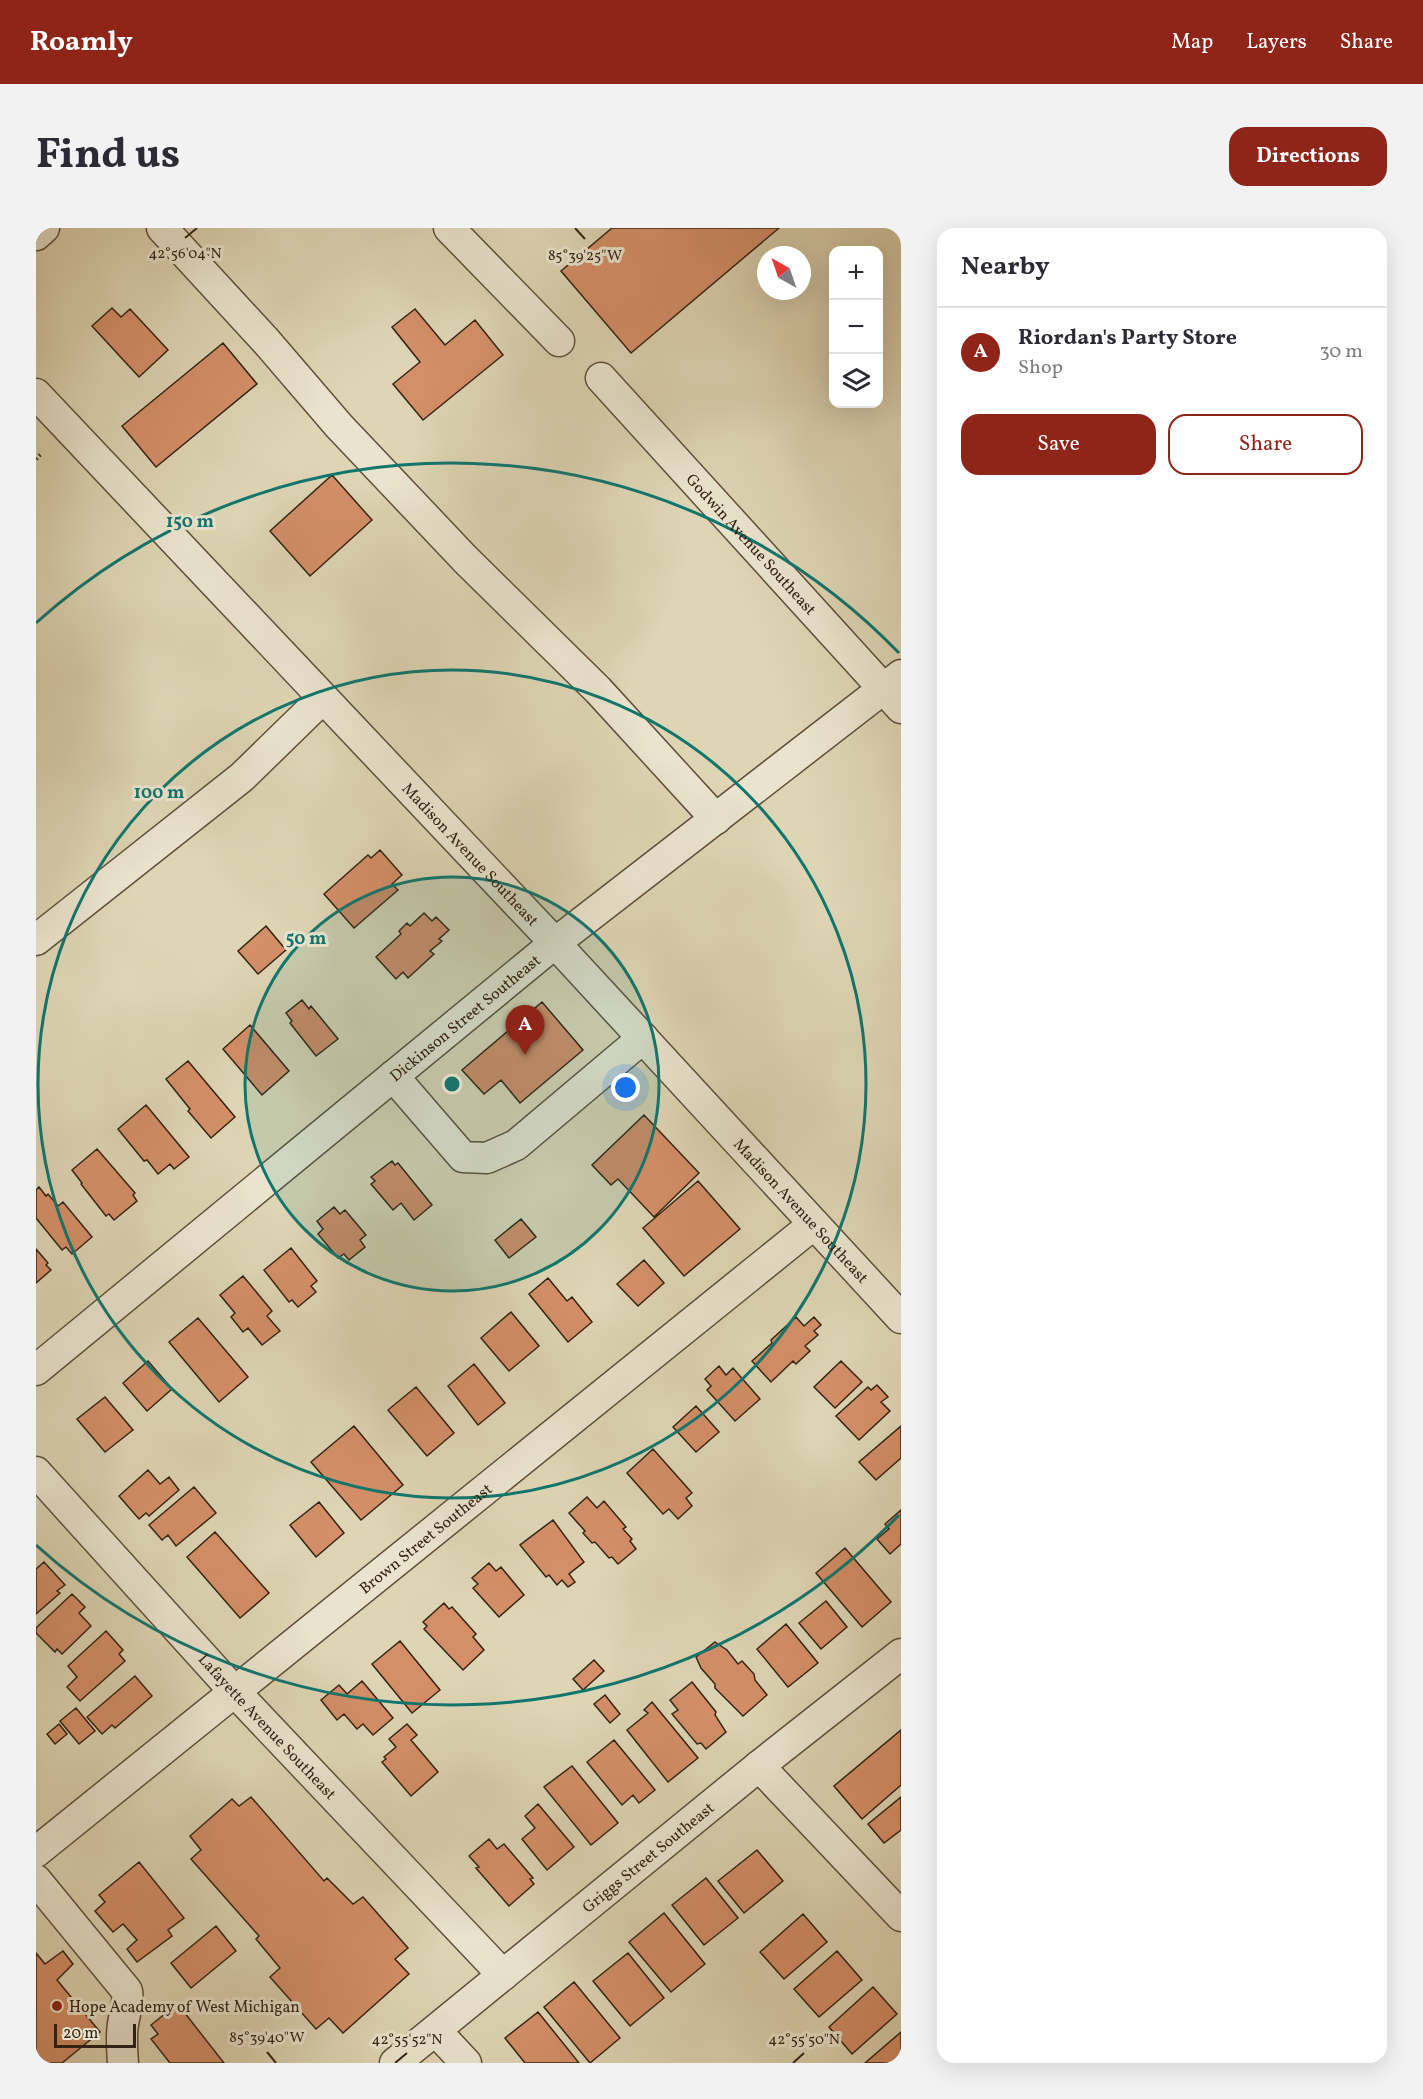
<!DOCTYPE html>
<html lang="en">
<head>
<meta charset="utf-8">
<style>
	body { margin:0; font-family:Vollkorn,serif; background:#f2f2f3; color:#2b2b33 }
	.controls { position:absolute; right:18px; top:18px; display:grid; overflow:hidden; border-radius:12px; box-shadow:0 6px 24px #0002 }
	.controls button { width:54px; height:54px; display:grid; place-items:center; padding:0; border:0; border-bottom:2px solid #e1e1e2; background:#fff; color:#2b2b33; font:30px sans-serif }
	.compass { position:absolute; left:721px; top:18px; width:54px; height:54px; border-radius:50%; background:#fff; box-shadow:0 6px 24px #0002; rotate:320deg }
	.scale { position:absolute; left:18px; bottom:15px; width:82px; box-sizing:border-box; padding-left:6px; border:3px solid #332314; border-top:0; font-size:16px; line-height:21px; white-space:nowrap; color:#332314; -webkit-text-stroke:4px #eae4ce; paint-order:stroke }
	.you { position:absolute; left:590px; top:860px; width:21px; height:21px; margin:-15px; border:4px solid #fff; border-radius:50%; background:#1a73e8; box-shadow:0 0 0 9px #1a73e833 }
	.badge { display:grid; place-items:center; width:39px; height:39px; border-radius:50%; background:#8f2418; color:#fff; font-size:20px; font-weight:700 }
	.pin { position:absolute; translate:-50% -50px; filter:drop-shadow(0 2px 3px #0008) }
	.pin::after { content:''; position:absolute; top:32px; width:21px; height:18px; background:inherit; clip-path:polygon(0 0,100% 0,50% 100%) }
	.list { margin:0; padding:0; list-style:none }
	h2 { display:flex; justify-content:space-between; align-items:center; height:78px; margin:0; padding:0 24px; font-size:26px }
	h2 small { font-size:20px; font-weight:400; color:#7c7c81 }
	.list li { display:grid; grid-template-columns:39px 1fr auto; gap:18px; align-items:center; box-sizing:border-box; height:90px; padding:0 24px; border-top:2px solid #e1e1e2 }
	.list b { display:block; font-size:22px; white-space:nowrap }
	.list p { margin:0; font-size:20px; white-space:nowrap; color:#7c7c81 }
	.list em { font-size:20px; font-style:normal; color:#7c7c81 }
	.actions { display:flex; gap:12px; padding:18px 24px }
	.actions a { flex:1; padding:14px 0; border:2px solid #8f2418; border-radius:18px; text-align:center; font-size:21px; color:#8f2418 }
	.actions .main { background:#8f2418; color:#fff }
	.icon { flex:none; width:33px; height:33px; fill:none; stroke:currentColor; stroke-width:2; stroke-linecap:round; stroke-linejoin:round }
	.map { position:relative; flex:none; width:865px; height:1835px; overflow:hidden; border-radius:18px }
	header { display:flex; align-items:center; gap:36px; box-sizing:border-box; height:84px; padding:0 30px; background:#8f2418; color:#fff }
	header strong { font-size:28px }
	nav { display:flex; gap:33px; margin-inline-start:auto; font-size:21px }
	.intro { display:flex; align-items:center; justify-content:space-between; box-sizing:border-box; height:144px; padding:0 36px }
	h1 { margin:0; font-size:42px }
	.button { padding:15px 27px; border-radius:18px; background:#8f2418; color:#fff; font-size:21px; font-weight:700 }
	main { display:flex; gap:36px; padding:0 36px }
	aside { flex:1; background:#fff; border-radius:18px; box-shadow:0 6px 24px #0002 }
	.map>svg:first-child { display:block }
</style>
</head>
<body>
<header>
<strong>Roamly</strong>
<nav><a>Map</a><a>Layers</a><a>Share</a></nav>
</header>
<div class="intro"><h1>Find us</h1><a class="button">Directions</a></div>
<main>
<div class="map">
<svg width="865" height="1835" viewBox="0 0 865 1835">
	<rect width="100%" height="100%" fill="#ded5b4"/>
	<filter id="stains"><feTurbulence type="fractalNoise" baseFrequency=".00333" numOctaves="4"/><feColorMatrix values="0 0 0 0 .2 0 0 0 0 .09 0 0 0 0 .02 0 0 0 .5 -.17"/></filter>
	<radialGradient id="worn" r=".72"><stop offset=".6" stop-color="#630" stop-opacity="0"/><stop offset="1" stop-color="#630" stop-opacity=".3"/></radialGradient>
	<path fill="#d48f68" stroke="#332314" stroke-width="1.5" d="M576,0H743L595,125L525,43Z
		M76,80L85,89L94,81L132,122L103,149L56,98Z
		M379,81L409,117L439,92L467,127L387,192L357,156L384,134L356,99Z
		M187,115L221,156L120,239L86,198Z
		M296,247L336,292L274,348L234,303Z
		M344,622L366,647L356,656L362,662L318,700L288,666L332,627L335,630Z
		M388,685L396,693L400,689L413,702L403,711L406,713L394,723L398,726L372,750L367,744L360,751L340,729L365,706L363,703L371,695L374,698Z
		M230,698L250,722L222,746L202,723Z
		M266,772L273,781L275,778L302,811L280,828L254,795L256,793L250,785Z
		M506,774L547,822L484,875L465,852L448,866L426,842Z
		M214,797L253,843L226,867L187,821Z
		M152,833L199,889L175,910L152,883L154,881L130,851Z
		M110,877L153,929L138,941L134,936L122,946L111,932L108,933L82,901Z
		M608,887L663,945L618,989L582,951L575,957L556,937Z
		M61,921L99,965L97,967L101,973L78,992L73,986L70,988L45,956L46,955L36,942Z
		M356,933L359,937L362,935L396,977L378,992L365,975L357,982L335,956L339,953L335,949Z
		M662,953L704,1001L648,1048L607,1000Z
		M3,959L10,968L12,966L22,978L27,974L56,1009L36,1026L30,1019L26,1022L0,990V962Z
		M298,979L304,986L309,982L330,1007L324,1012L329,1019L313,1032L308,1026L302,1030L282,1006L287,1001L281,993Z
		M485,991L500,1009L473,1030L459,1012Z
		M255,1020L281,1053L275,1058L280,1064L262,1079L256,1072L253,1074L228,1042Z
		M0,1021L12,1035L10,1037L15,1042L0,1055Z
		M608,1032L628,1055L602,1078L581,1056Z
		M207,1048L236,1083L231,1088L244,1103L226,1117L212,1100L207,1104L195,1089L199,1085L184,1067Z
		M512,1050L531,1073L536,1069L556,1094L532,1114L493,1066Z
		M475,1084L503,1118L473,1143L445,1110Z
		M760,1089L768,1098L778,1089L785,1097L778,1103L782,1107L769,1118L774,1123L760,1136L757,1133L735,1154L716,1133L736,1115L735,1112Z
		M162,1090L212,1149L183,1174L133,1114Z
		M112,1133L136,1161L111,1183L87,1155Z
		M805,1133L826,1154L799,1180L778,1159Z
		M438,1136L469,1175L442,1197L412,1158Z
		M683,1138L690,1147L697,1140L724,1171L699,1193L671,1162L675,1158L669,1151Z
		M841,1157L852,1169L845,1174L854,1183L823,1212L800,1188L832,1159L835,1162Z
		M380,1159L418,1205L391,1228L352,1182Z
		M69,1169L97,1202L69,1224L41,1191Z
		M660,1178L683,1204L660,1224L637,1199Z
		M318,1198L367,1257L325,1292L275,1234Z
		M865,1198V1230L840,1252L823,1234Z
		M617,1221L656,1265L650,1270L656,1278L642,1291L633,1281L627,1286L591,1245Z
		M112,1242L124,1256L133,1249L143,1262L113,1288L110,1285L103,1291L83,1268Z
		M158,1259L180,1285L140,1318L132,1307L126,1312L113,1297Z
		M551,1269L561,1280L568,1273L590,1299L587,1301L596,1311L594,1313L600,1321L582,1336L576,1329L573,1330L559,1314L556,1315L547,1305L549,1303L533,1285Z
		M283,1274L308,1305L280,1329L254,1297Z
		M865,1282V1316L854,1326L841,1311L853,1301L849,1296Z
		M517,1292L548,1334L533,1346L539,1354L532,1359L526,1352L521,1357L513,1347L510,1349L484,1317Z
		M179,1304L233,1365L204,1390L151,1329Z
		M809,1320L855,1374L826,1399L780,1345Z
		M8,1334L29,1357L21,1363L24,1365L0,1386V1341Z
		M453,1335L460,1343L465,1339L488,1367L463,1389L437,1360L442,1356L436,1350Z
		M36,1366L49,1379L43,1385L55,1398L26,1426L21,1421L19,1424L0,1405V1400Z
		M790,1373L811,1399L785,1421L763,1395Z
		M408,1375L413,1381L416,1379L440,1406L437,1409L448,1422L427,1442L388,1401L391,1398L387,1394Z
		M750,1396L782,1435L752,1459L721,1421Z
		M70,1403L87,1422L83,1426L89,1433L44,1473L31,1459L41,1449L32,1438Z
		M364,1413L404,1462L376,1485L336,1436Z
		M679,1414L691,1422L702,1436L706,1433L718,1446L719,1452L731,1467L707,1488L679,1460V1456L665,1440L660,1429Z
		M558,1432L568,1443L547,1462L537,1451Z
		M99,1448L116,1468L79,1500L76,1497L66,1506L51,1489Z
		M326,1453L357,1490L337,1507L327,1496L321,1501L308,1486L301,1492L285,1472L303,1457L311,1466Z
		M656,1454L680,1484L679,1487L690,1504L670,1521L665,1515L661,1516L636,1486L642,1482L634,1472Z
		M569,1467L584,1486L574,1495L558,1476Z
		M616,1474L662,1530L632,1554L591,1502L612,1485L608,1482Z
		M40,1480L59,1503L43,1516L24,1493Z
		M23,1496L31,1506L19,1516L11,1506Z
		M371,1496L381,1507L375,1512L402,1544L375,1568L346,1534L350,1531L348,1529L360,1519L353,1511Z
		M865,1502V1557L826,1591L798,1558Z
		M578,1512L619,1562L603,1575L597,1567L586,1577L551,1534Z
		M536,1538L582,1595L555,1617L508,1559Z
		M215,1569L288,1653L291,1650L317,1676L327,1669L372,1720L359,1731L373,1746L307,1805L293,1790L280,1801L234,1749L244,1740L220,1711L223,1708L155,1631L165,1622L154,1608L196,1571L203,1578Z
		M865,1569V1602L848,1615L832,1596Z
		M502,1576L538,1619L511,1642L486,1611L499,1600L489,1588Z
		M453,1611L461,1621L468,1616L497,1650L494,1651L498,1656L473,1678L440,1640L443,1639L433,1628Z
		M721,1622L747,1653L708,1685L682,1653Z
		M103,1634L148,1690L132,1702L136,1708L101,1734L91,1721L101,1712L87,1696L77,1704L59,1683L69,1674L63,1667Z
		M670,1650L702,1690L668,1717L636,1677Z
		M628,1685L669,1736L635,1764L593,1714Z
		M767,1686L791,1714L748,1751L724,1724Z
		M180,1698L200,1723L155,1760L135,1735Z
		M27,1723L37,1736L21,1752L64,1804L26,1835H0V1725L9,1736Z
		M801,1723L826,1752L783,1789L758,1761Z
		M592,1725L628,1770L594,1798L557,1753Z
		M538,1754L584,1810L554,1835L508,1779Z
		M837,1759L861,1786L816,1826L793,1799Z
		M140,1777L146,1786L148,1784L188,1835H134L115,1811L122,1806L115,1797Z
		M502,1784L543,1835H489L469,1810Z
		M865,1804V1835H829Z"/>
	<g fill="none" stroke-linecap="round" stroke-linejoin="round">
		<defs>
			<g id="minor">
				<path d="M126,0L230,113L303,198L429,331L562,462L680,591"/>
				<path d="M413,0L523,113"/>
				<path d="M0,7L8,0"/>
				<path id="s1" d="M565,150L865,480"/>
				<path id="s2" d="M0,166L519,715L865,1090"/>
				<path d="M0,712L206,549L287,470"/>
				<path d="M357,848L427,929L451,930L480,917L607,810"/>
				<path id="s3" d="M0,1142L519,715L865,447"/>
				<path id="s4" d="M0,1244L198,1463L467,1747"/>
				<path d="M723,1538L865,1688"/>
				<path id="s5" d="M0,1624L778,996"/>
				<path d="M0,1652L91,1763C93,1776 89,1783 87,1796C85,1809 86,1822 87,1835"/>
				<path d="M400,1803L430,1835"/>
				<path id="s6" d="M359,1835L723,1538L865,1426"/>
			</g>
		</defs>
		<use href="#minor" stroke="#5e503c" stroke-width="33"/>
		<path stroke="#332314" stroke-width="4" stroke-dasharray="1.5 3" stroke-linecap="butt" d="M0,231L5,226"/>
		<use href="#minor" stroke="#eae4ce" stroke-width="30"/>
	</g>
	<path fill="none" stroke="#332314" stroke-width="2" d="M539,0L549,11M149,10L161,0M231,1824L240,1835M359,1835L371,1825M757,1835L768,1825"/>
	<circle cx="416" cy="856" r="207" fill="#0f766e" fill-opacity=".12"/>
	<g fill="none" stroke="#0f766e" stroke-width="3">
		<circle cx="416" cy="856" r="207"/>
		<circle cx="416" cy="856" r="414"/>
		<path d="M863 1287A621 621 0 0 1 0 1317M0 395A621 621 0 0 1 863 425"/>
	</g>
	<circle fill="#8f2418" stroke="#eae4ce" stroke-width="2" cx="21" cy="1778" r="6"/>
	<g text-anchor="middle" stroke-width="6" stroke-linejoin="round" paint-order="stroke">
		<g font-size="16" fill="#332314" stroke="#eae4ce">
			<text dy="6" stroke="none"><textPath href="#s1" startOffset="224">Godwin Avenue Southeast</textPath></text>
			<text dy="6" stroke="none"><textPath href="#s2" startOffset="633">Madison Avenue Southeast</textPath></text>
			<text dy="6" stroke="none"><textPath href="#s3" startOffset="555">Dickinson Street Southeast</textPath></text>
			<text dy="6" stroke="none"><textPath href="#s2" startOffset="1119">Madison Avenue Southeast</textPath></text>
			<text dy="6" stroke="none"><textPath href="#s5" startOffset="500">Brown Street Southeast</textPath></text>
			<text dy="6" stroke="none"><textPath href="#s4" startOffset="344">Lafayette Avenue Southeast</textPath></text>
			<text dy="6" stroke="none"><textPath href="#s6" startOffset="326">Griggs Street Southeast</textPath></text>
		</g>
		<g font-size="16" fill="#332314" stroke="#eae4ce" text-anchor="start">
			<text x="33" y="1784">Hope Academy of West Michigan</text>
		</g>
	</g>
	<g font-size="15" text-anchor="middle" fill="#332314" stroke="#eae4ce" stroke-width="6" stroke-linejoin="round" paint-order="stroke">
		<text x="149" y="30">42°56'04"N</text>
		<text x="549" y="32">85°39'25"W</text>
		<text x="231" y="1814">85°39'40"W</text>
		<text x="371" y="1816">42°55'52"N</text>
		<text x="768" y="1816">42°55'50"N</text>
	</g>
	<circle cx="416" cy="856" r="9" fill="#0f766e" stroke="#eae4ce" stroke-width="3"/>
	<g font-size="18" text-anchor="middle" font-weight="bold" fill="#0f766e" stroke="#eae4ce" stroke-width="6" stroke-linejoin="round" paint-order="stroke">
		<text x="154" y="299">150 m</text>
		<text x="123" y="570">100 m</text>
		<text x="270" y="716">50 m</text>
	</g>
	<rect width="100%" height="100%" filter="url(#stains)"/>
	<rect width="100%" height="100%" fill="url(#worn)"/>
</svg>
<div class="controls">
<button>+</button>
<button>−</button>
<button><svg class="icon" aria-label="layers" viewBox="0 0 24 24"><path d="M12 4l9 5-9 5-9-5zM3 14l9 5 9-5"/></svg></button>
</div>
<svg class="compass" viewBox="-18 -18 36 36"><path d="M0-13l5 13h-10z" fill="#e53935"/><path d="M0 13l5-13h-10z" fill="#7c7c81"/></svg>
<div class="scale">20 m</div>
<div class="you"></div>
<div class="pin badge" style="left:489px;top:827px">A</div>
</div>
<aside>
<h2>Nearby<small></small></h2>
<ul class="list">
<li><span class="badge">A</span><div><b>Riordan's Party Store</b><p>Shop</p></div><em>30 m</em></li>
</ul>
<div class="actions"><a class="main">Save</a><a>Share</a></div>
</aside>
</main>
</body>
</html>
